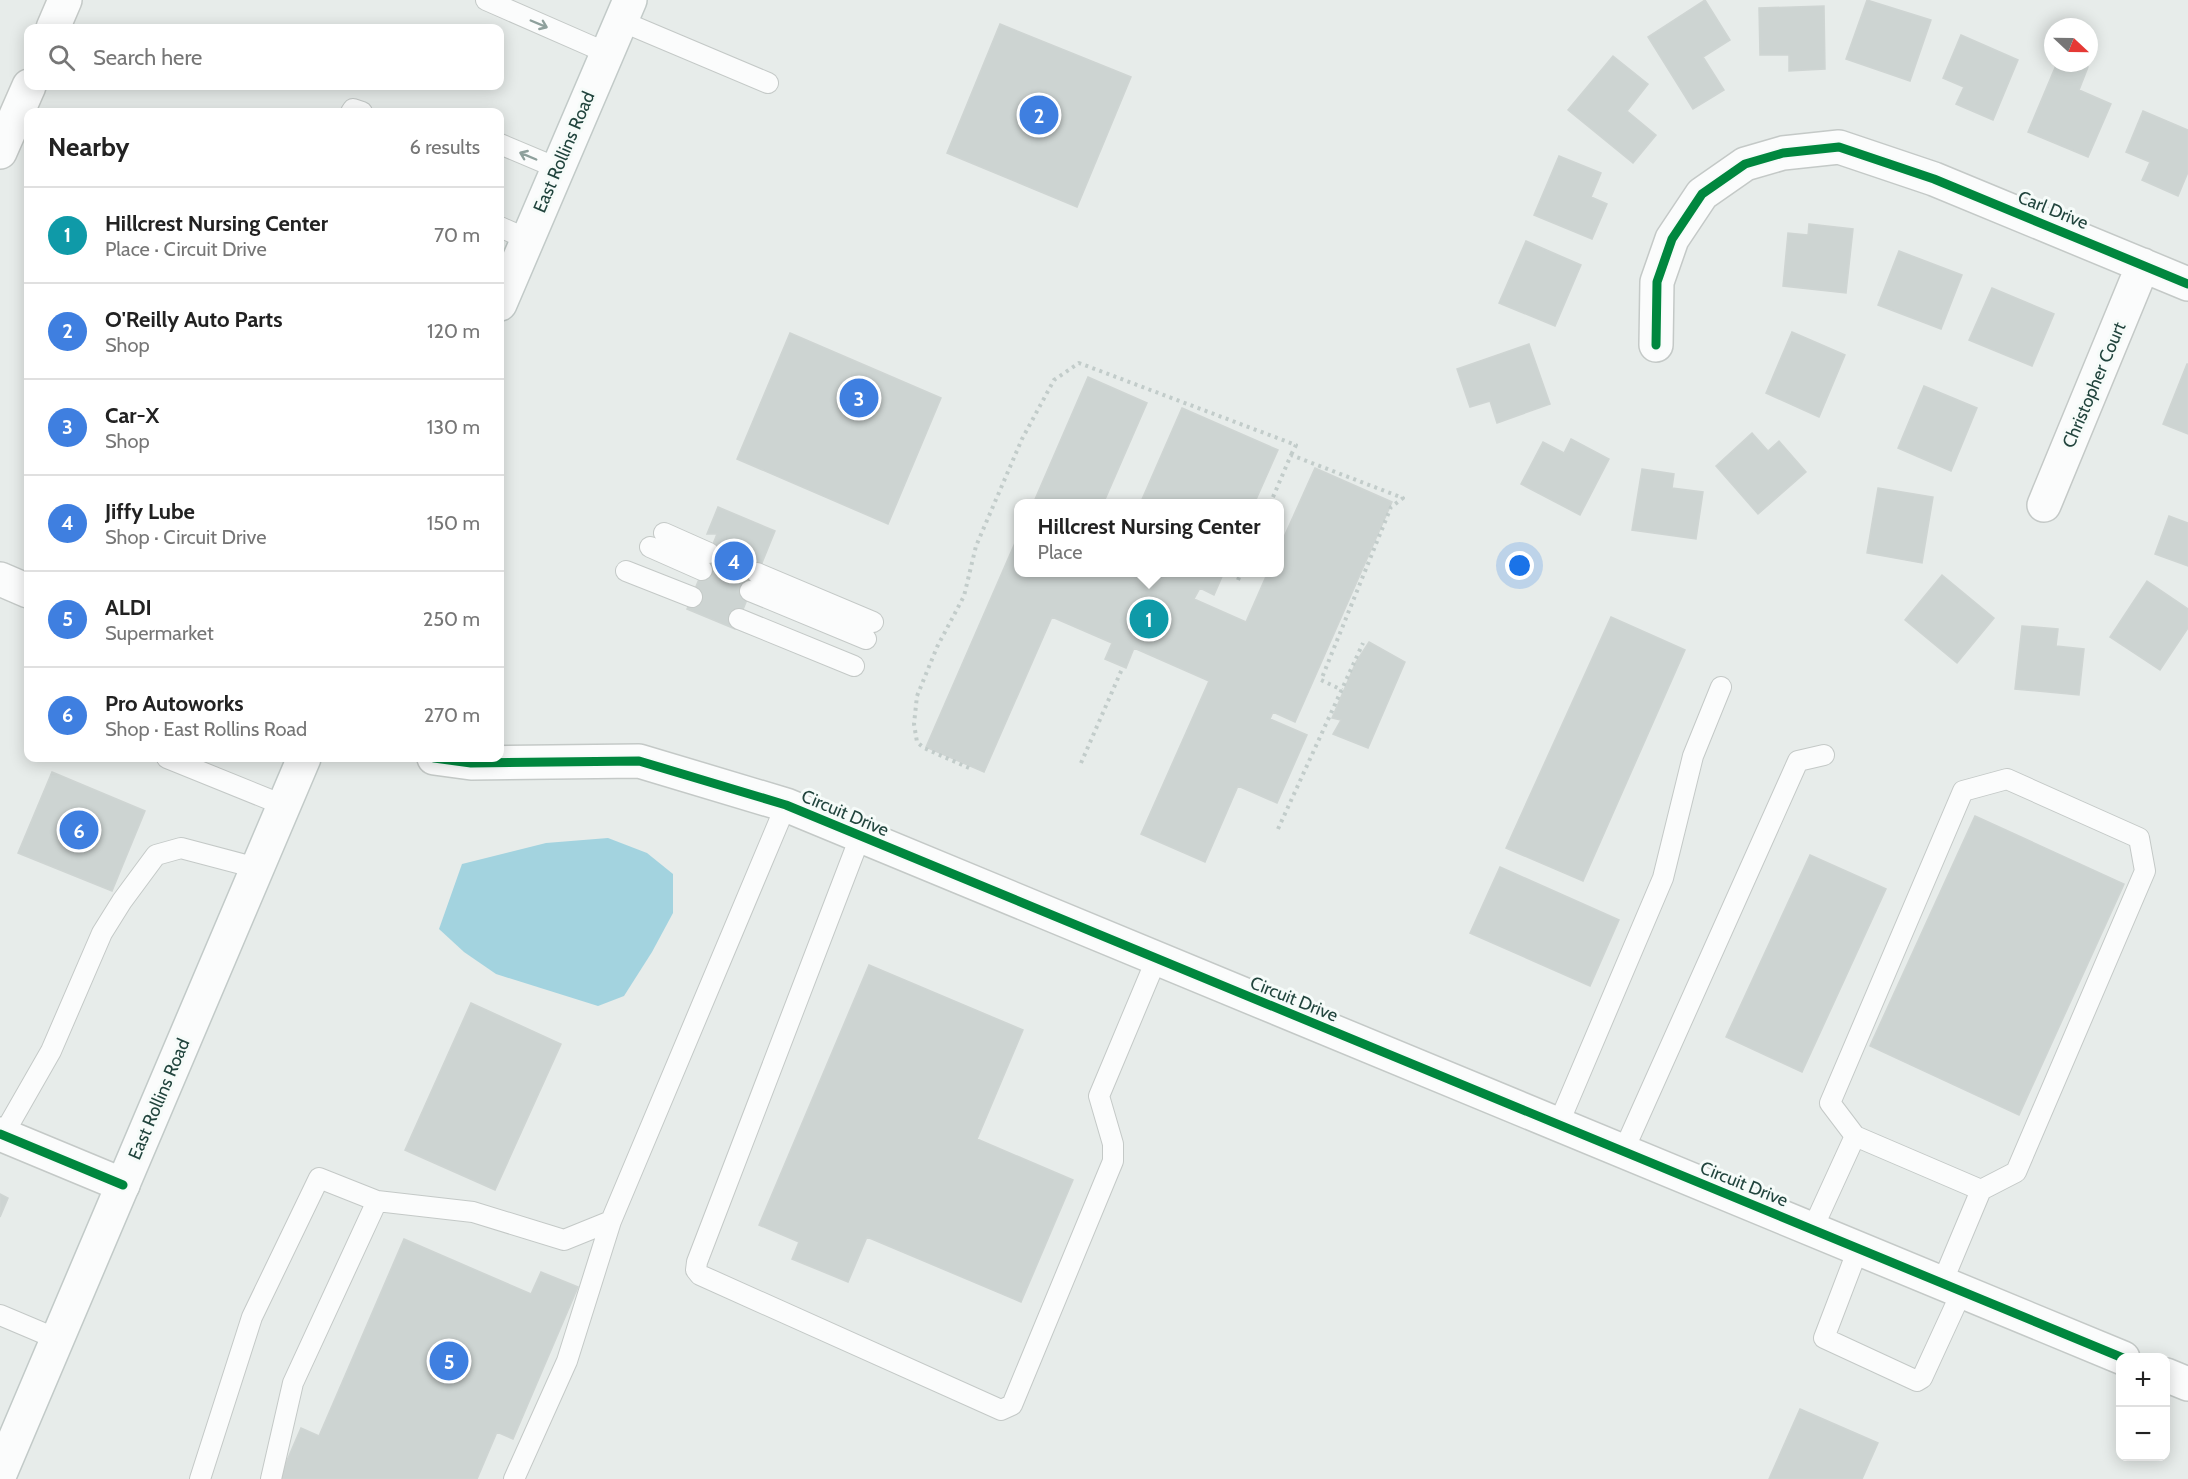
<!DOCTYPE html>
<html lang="en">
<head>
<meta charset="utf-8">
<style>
	body { margin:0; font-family:Cabin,sans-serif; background:#f2f2f2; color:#222 }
	.controls { position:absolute; right:18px; bottom:18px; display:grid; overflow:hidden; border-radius:12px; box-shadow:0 3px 15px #0003 }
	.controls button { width:54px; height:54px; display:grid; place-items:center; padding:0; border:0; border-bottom:2px solid #e0e0e0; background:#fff; color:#222; font:30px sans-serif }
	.compass { position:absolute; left:2044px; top:18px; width:54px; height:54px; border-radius:50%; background:#fff; box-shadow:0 3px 15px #0003; rotate:112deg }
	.you { position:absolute; left:1520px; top:566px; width:21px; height:21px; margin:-15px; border:4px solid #fff; border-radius:50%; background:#1a73e8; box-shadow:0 0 0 9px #1a73e833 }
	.badge { display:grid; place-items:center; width:39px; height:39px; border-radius:50%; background:#667f7a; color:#fff; font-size:20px; font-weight:700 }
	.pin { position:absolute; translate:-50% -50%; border:3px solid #fff; box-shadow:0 2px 6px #0006 }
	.popup { position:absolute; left:1014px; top:499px; width:270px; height:78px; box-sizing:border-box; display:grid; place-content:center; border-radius:12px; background:#fff; filter:drop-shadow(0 2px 4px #0005); font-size:20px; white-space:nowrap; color:#767676 }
	.popup b { font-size:22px; color:#222 }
	.popup::after { content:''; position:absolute; left:50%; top:100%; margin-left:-12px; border:12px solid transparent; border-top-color:#fff }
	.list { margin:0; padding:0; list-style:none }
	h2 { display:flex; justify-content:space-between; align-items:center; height:78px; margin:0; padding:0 24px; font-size:26px }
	h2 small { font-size:20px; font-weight:400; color:#767676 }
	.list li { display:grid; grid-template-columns:39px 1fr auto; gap:18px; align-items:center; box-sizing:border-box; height:96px; padding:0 24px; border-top:2px solid #e0e0e0 }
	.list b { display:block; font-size:22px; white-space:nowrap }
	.list p { margin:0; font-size:20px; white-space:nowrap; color:#767676 }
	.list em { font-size:20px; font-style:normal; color:#767676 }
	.icon { flex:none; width:33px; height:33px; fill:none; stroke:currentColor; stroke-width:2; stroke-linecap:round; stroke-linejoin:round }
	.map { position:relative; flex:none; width:2188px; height:1479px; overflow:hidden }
	.search { position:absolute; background:#fff; box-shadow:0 3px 15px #0003; left:24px; top:24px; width:480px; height:66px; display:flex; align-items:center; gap:15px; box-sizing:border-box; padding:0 21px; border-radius:12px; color:#767676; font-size:22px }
	.panel { position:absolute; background:#fff; box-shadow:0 3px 15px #0003; left:24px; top:108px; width:480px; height:654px; border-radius:12px }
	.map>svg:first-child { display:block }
</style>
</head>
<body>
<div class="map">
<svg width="2188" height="1479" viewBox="0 0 2188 1479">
	<rect width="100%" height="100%" fill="#e7ecea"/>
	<path fill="#a3d3df" d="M608,838L647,853L673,874V913L652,952L624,996L598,1006L496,974L464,952L439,929L462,864L546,843Z"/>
	<path fill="#cdd4d2" stroke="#cfd5d3" stroke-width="1.5" d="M1705,0L1730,40L1703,57L1724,90L1693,109L1648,37Z
		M1867,0L1931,20L1910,81L1846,59Z
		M1824,6L1825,69L1789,71V55H1760L1759,8Z
		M1000,24L1131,77L1077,207L947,153Z
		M1961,35L2018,60L1993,120L1956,104L1964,87L1943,78Z
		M1613,56L1648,84L1627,111L1656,135L1633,163L1568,110Z
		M2057,63H2078L2088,67L2079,90L2111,104L2088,157L2028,132Z
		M2143,111L2188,130V172L2178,196L2142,180L2150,162L2126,152Z
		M1559,156L1601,173L1591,197L1607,204L1592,239L1534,215Z
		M1809,224L1853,229L1846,293L1783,286L1788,233L1808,235Z
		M1526,241L1581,265L1555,326L1499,303Z
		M1899,251L1962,275L1941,329L1878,305Z
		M1992,288L2054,314L2032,366L1969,340Z
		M1792,332L1845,355L1819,417L1766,393Z
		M790,333L941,398L888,524L737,459Z
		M1529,344L1550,404L1497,423L1490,401L1470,407L1457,369Z
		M2187,364H2188V434L2163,424Z
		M1088,377L1147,403L1103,504H1033Z
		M1924,386L1977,408L1951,471L1898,448Z
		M1182,408L1278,450L1254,504H1140Z
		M1752,433L1768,451L1779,441L1806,472L1758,514L1716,466Z
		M1571,439L1609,459L1580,515L1521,484L1543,442L1564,453Z
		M1315,468L1392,502L1295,722L1273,712L1270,719L1307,735L1277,803L1238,786L1205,862L1141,834L1209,681L1134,648L1126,668L1105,659L1112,643L1052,617L984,772L926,747L1018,536V572H1120L1133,578L1136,572H1224L1214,595L1200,588L1194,599L1246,622L1268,572H1280V546Z
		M1642,469L1674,474L1672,488L1703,492L1696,539L1632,530Z
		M1878,488L1933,497L1922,563L1867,553Z
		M718,507L775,531L735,629L687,609L717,534H707Z
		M2169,516L2188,523V566L2155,554Z
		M1942,575L1994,618L1957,663L1905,620Z
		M2147,581L2188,609V628L2160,670L2110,637Z
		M1611,617L1685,650L1583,881L1506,848Z
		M2022,626L2058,629L2056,646L2084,649L2079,695L2015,689Z
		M1369,642L1405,662L1368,748L1333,734L1341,720L1332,718L1356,662Z
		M52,772L145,811L112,891L18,853Z
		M1975,816L2124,884L2019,1115L1870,1046Z
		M1810,855L1886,889L1802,1072L1726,1037Z
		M1500,867L1619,920L1590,986L1470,933Z
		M869,965L1023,1030L977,1139L1073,1180L1021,1302L867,1237L848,1282L792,1259L799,1242L759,1225Z
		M471,1003L561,1044L495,1190L405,1150Z
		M0,1194L8,1198L0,1217Z
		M404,1239L531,1294L541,1272L578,1287L513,1439L497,1432L477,1479H279L301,1428L319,1436Z
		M1800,1409L1878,1443L1862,1479H1769Z"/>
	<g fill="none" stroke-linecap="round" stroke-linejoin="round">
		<defs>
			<path id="service" d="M486,0L607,53
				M621,21L768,83
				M351,112L353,109L362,112
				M500,144L557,168
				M500,227L527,239
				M664,533L709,553
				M650,547L702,570
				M626,571L692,597
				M757,573L873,622
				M750,591L866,639
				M739,619L854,666
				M167,758L283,805
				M860,837L697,1262L696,1270L700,1275L1001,1410L1012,1405L1113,1161V1144L1099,1096L1156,960
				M1558,1125L1663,878L1693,756L1721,687
				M3,1135L51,1051L102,933L122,901L156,855L181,848L257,868
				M1855,1136L1981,1190
				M1623,1152L1798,761L1824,755
				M1812,1230L1855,1136L1830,1103L1963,791L2007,779L2139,838L2145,871L2016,1172L1981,1190L1942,1283
				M1858,1249L1824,1338L1917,1381L1922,1378L1962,1291
				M0,1315L57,1339
				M200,1479L252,1317L319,1178L377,1201
				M271,1479L293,1383L377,1201L473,1212L564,1240L611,1221L786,805
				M514,1479L567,1361L611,1221"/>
			<path id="minor" d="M53,28L65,0
				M0,152L29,86
				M1656,345L1657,282L1672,239L1702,194L1745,164L1783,153L1839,147L1934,179L2188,284
				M2044,505L2143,265
				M0,579L28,591
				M434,758L471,763L639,761L786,805L2123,1358
				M0,1134L123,1185
				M2166,1375L2188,1384"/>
			<path id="secondary" d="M500,304L630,0
				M0,1474L304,758"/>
		</defs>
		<use href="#service" stroke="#c4c9c7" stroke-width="22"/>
		<use href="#minor" stroke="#c4c9c7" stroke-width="36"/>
		<use href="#secondary" stroke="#c2cac8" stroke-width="36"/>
		<path stroke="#c2ccca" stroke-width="4" stroke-dasharray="3 4.5" stroke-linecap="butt" d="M1270,504L1291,455L1403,498L1391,507L1321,680L1342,690
			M1238,580L1241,572
			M1081,763L1122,669
			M969,768L924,748L917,742L914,724L917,696L937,647L964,596L976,546L1022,439L1054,380L1079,363L1296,445L1291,455
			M1278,829L1363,643"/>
		<use href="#service" stroke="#fbfcfc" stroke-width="20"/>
		<use href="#minor" stroke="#fbfcfc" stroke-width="33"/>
		<use href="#secondary" stroke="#fbfcfc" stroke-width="33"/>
		<defs>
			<path id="cycleway" d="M1656,345L1657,282L1672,239L1702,194L1745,164L1783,153L1839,147L1934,179L2188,284
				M434,758L471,763L639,761L786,805L2123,1358
				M0,1134L123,1185"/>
		</defs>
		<use href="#cycleway" stroke="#f6fbf9" stroke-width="13"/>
		<use href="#cycleway" stroke="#00873e" stroke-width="9"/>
	</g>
	<defs><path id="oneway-shaft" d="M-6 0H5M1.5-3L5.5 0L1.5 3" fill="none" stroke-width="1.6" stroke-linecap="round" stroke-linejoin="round" transform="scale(1.5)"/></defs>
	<g stroke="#8ea09c">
		<use href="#oneway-shaft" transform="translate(539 24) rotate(23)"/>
		<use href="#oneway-shaft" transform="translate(528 156) rotate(-157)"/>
	</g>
	<g text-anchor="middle" stroke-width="6" stroke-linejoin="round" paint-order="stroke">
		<g font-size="18" fill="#21443d" stroke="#f6fbf9">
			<text transform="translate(564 152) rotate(-67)" y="6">East Rollins Road</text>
			<text transform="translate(2053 210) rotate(22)" y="6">Carl Drive</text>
			<text transform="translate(2094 385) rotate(-67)" y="6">Christopher Court</text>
			<text transform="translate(845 813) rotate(23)" y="6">Circuit Drive</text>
			<text transform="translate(1294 999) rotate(22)" y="6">Circuit Drive</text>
			<text transform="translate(159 1099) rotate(-67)" y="6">East Rollins Road</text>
			<text transform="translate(1744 1184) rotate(22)" y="6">Circuit Drive</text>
		</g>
	</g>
</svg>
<div class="controls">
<button>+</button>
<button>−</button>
</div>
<svg class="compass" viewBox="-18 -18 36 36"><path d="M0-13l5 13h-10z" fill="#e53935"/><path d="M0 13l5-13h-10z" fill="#767676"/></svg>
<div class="you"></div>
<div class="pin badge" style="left:1149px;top:619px;background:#0f9aa8">1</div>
<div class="popup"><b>Hillcrest Nursing Center</b>Place</div>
<div class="pin badge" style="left:1039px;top:115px;background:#3f7fe0">2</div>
<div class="pin badge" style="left:859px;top:398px;background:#3f7fe0">3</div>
<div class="pin badge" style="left:734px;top:561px;background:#3f7fe0">4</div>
<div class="pin badge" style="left:449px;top:1361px;background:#3f7fe0">5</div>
<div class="pin badge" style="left:79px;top:830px;background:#3f7fe0">6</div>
<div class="search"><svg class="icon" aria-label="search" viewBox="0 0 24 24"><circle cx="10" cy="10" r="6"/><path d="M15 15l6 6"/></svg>Search here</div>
<section class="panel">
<h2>Nearby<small>6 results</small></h2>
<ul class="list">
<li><span class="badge" style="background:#0f9aa8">1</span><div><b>Hillcrest Nursing Center</b><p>Place · Circuit Drive</p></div><em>70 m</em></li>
<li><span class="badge" style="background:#3f7fe0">2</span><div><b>O'Reilly Auto Parts</b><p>Shop</p></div><em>120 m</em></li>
<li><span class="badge" style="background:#3f7fe0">3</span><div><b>Car-X</b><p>Shop</p></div><em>130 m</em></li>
<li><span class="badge" style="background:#3f7fe0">4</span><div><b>Jiffy Lube</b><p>Shop · Circuit Drive</p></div><em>150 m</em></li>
<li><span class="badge" style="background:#3f7fe0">5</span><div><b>ALDI</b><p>Supermarket</p></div><em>250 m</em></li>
<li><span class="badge" style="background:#3f7fe0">6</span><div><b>Pro Autoworks</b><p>Shop · East Rollins Road</p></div><em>270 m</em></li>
</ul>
</section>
</div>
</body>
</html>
